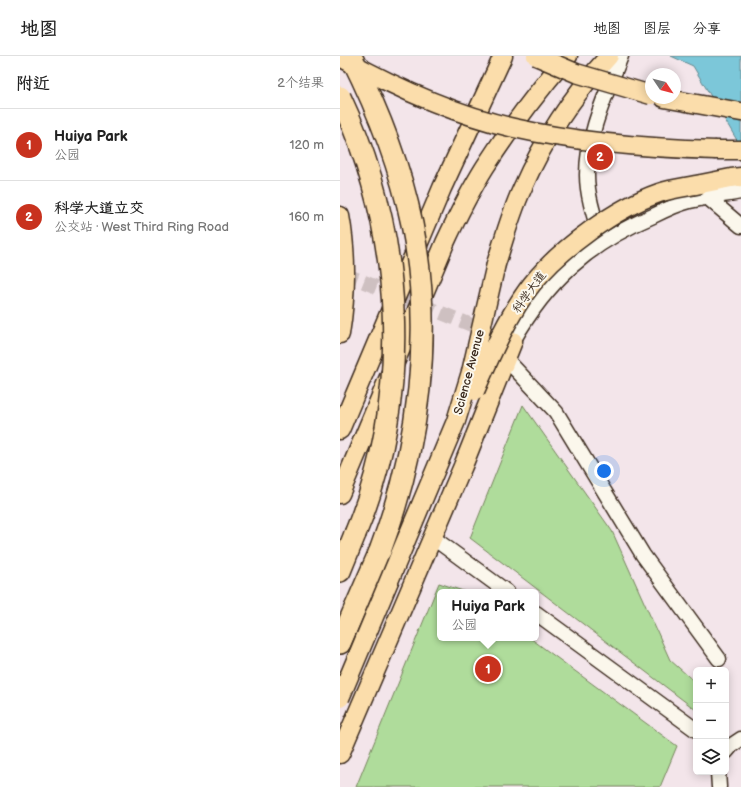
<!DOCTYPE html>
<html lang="zh">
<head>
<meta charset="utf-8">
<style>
	body { margin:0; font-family:"Balsamiq Sans","LXGW WenKai TC",sans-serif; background:#f6f6f6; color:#222 }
	.controls { position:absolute; right:12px; bottom:12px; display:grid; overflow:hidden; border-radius:6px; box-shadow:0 2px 10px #0003 }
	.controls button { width:36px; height:36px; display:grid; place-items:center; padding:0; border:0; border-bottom:1px solid #e0e0e0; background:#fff; color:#222; font:20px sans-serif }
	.compass { position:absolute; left:305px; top:12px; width:36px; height:36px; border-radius:50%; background:#fff; box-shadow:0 2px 10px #0003; rotate:125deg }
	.you { position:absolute; left:264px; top:415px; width:14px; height:14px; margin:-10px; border:3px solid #fff; border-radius:50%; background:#1a73e8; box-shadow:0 0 0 6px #1a73e833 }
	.badge { display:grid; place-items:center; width:26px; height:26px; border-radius:50%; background:#c8321e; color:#fff; font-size:13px; font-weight:700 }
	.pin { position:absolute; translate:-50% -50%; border:2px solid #fff; box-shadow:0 1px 4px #0006 }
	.popup { position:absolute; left:97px; top:533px; width:102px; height:52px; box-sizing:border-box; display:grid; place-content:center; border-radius:6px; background:#fff; filter:drop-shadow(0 1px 3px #0005); font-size:13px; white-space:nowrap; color:#767676 }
	.popup b { font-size:15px; color:#222 }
	.popup::after { content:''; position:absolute; left:50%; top:100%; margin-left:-8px; border:8px solid transparent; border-top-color:#fff }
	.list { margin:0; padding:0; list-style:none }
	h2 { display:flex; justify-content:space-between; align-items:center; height:52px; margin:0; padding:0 16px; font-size:17px }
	h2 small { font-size:13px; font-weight:400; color:#767676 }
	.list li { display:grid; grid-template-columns:26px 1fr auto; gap:12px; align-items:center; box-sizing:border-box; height:72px; padding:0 16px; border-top:1px solid #e0e0e0 }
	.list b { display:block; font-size:15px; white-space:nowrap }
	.list p { margin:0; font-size:13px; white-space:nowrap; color:#767676 }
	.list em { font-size:13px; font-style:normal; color:#767676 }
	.icon { flex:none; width:22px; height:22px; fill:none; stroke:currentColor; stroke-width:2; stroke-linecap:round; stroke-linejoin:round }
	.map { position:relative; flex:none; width:401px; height:731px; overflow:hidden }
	header { display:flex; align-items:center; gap:24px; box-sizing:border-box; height:56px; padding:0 20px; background:#fff; border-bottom:1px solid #e0e0e0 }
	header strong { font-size:19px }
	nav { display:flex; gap:22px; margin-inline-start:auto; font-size:14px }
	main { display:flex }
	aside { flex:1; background:#fff }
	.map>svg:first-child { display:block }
</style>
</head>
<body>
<header>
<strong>地图</strong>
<nav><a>地图</a><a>图层</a><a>分享</a></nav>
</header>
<main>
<aside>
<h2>附近<small>2个结果</small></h2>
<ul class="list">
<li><span class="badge">1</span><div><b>Huiya Park</b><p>公园</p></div><em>120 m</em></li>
<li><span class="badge">2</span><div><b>科学大道立交</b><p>公交站 · West Third Ring Road</p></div><em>160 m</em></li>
</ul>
</aside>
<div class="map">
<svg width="401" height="731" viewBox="0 0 401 731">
	<rect width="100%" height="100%" fill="#f3e5ea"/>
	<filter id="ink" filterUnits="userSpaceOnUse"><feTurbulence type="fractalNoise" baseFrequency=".025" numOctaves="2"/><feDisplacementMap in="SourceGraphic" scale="8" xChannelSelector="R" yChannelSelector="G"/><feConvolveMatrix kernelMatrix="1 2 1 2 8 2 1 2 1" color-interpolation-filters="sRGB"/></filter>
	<g filter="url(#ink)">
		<path fill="#afdc9b" stroke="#75835c" d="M183,349L272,475L330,604L356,627V654L130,482Z
			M99,527L126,536H100V582H190L337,690L320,731H16Z"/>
		<path fill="#7bc7d9" stroke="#61888e" d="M331,0H401V91L353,10Z"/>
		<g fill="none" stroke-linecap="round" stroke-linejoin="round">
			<path stroke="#cec0c1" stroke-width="14" stroke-dasharray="14 7" stroke-linecap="butt" d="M4,218L169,284"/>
			<defs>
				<path id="minor" d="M368,142L401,170
					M260,179C254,160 247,139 247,119C247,77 266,39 281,0
					M173,285C207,225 249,187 313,160C325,154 337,148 350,145C366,141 384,139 401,136
					M166,303L216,356L303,499L379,603
					M92,481L167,536
					M196,557L356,674
					M386,696L392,689L401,683
					M378,716L379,731"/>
				<path id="major" d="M324,42L401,56
					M376,94H401
					M361,128L391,122L401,121
					M0,160C7,198 6,240 0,278
					M156,208C164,183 171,157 182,133C203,85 234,38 269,0
					M0,374L102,132L163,0
					M0,438L105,187C117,161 130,135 145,111C170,72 198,35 228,0
					M0,698L123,410L173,285"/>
				<path id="highway" d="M0,515L15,478
					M0,587L40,495"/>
			</defs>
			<use href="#minor" stroke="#3b2a1e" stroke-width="17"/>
			<use href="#major" stroke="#3b2a1e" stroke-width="21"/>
			<use href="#highway" stroke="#3b2a1e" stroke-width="24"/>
			<use href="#minor" stroke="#fbf7ec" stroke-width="14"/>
			<use href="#major" stroke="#fbddab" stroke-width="18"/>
			<use href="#highway" stroke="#fbddab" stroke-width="21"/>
			<defs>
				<path id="major-bridge" d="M196,0L236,17L311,39
					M0,1C54,31 113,58 174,72C240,87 308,92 376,94
					M135,335C150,301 169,257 192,228C221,192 276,152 319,137C333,132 347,131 361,128
					M0,642L116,365L131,316L156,208"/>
				<path id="highway-bridge" d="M11,0C38,54 60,109 72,168C94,278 79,391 40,495
					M0,41C64,177 73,339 15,478"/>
			</defs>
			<use href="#major-bridge" stroke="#3b2a1e" stroke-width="21" stroke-linecap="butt"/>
			<use href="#highway-bridge" stroke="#3b2a1e" stroke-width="24" stroke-linecap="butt"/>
			<use href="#major-bridge" stroke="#fbddab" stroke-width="18"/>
			<use href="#highway-bridge" stroke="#fbddab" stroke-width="21"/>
		</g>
	</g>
	<g text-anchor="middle" stroke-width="4" stroke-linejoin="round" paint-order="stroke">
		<g font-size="12" fill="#3b2a1e" stroke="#fbf7ec">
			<text transform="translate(189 236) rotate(-54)" y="4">科学大道</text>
			<text transform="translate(129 316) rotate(-75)" y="4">Science Avenue</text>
		</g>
	</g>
</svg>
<div class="controls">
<button>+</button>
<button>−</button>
<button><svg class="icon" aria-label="layers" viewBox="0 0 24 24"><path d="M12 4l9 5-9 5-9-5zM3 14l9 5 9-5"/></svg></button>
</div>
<svg class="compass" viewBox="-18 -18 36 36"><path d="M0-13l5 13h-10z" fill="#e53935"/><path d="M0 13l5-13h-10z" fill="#767676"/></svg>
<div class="you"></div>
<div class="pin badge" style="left:148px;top:613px">1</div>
<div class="popup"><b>Huiya Park</b>公园</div>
<div class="pin badge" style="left:260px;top:101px">2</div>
</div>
</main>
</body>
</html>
